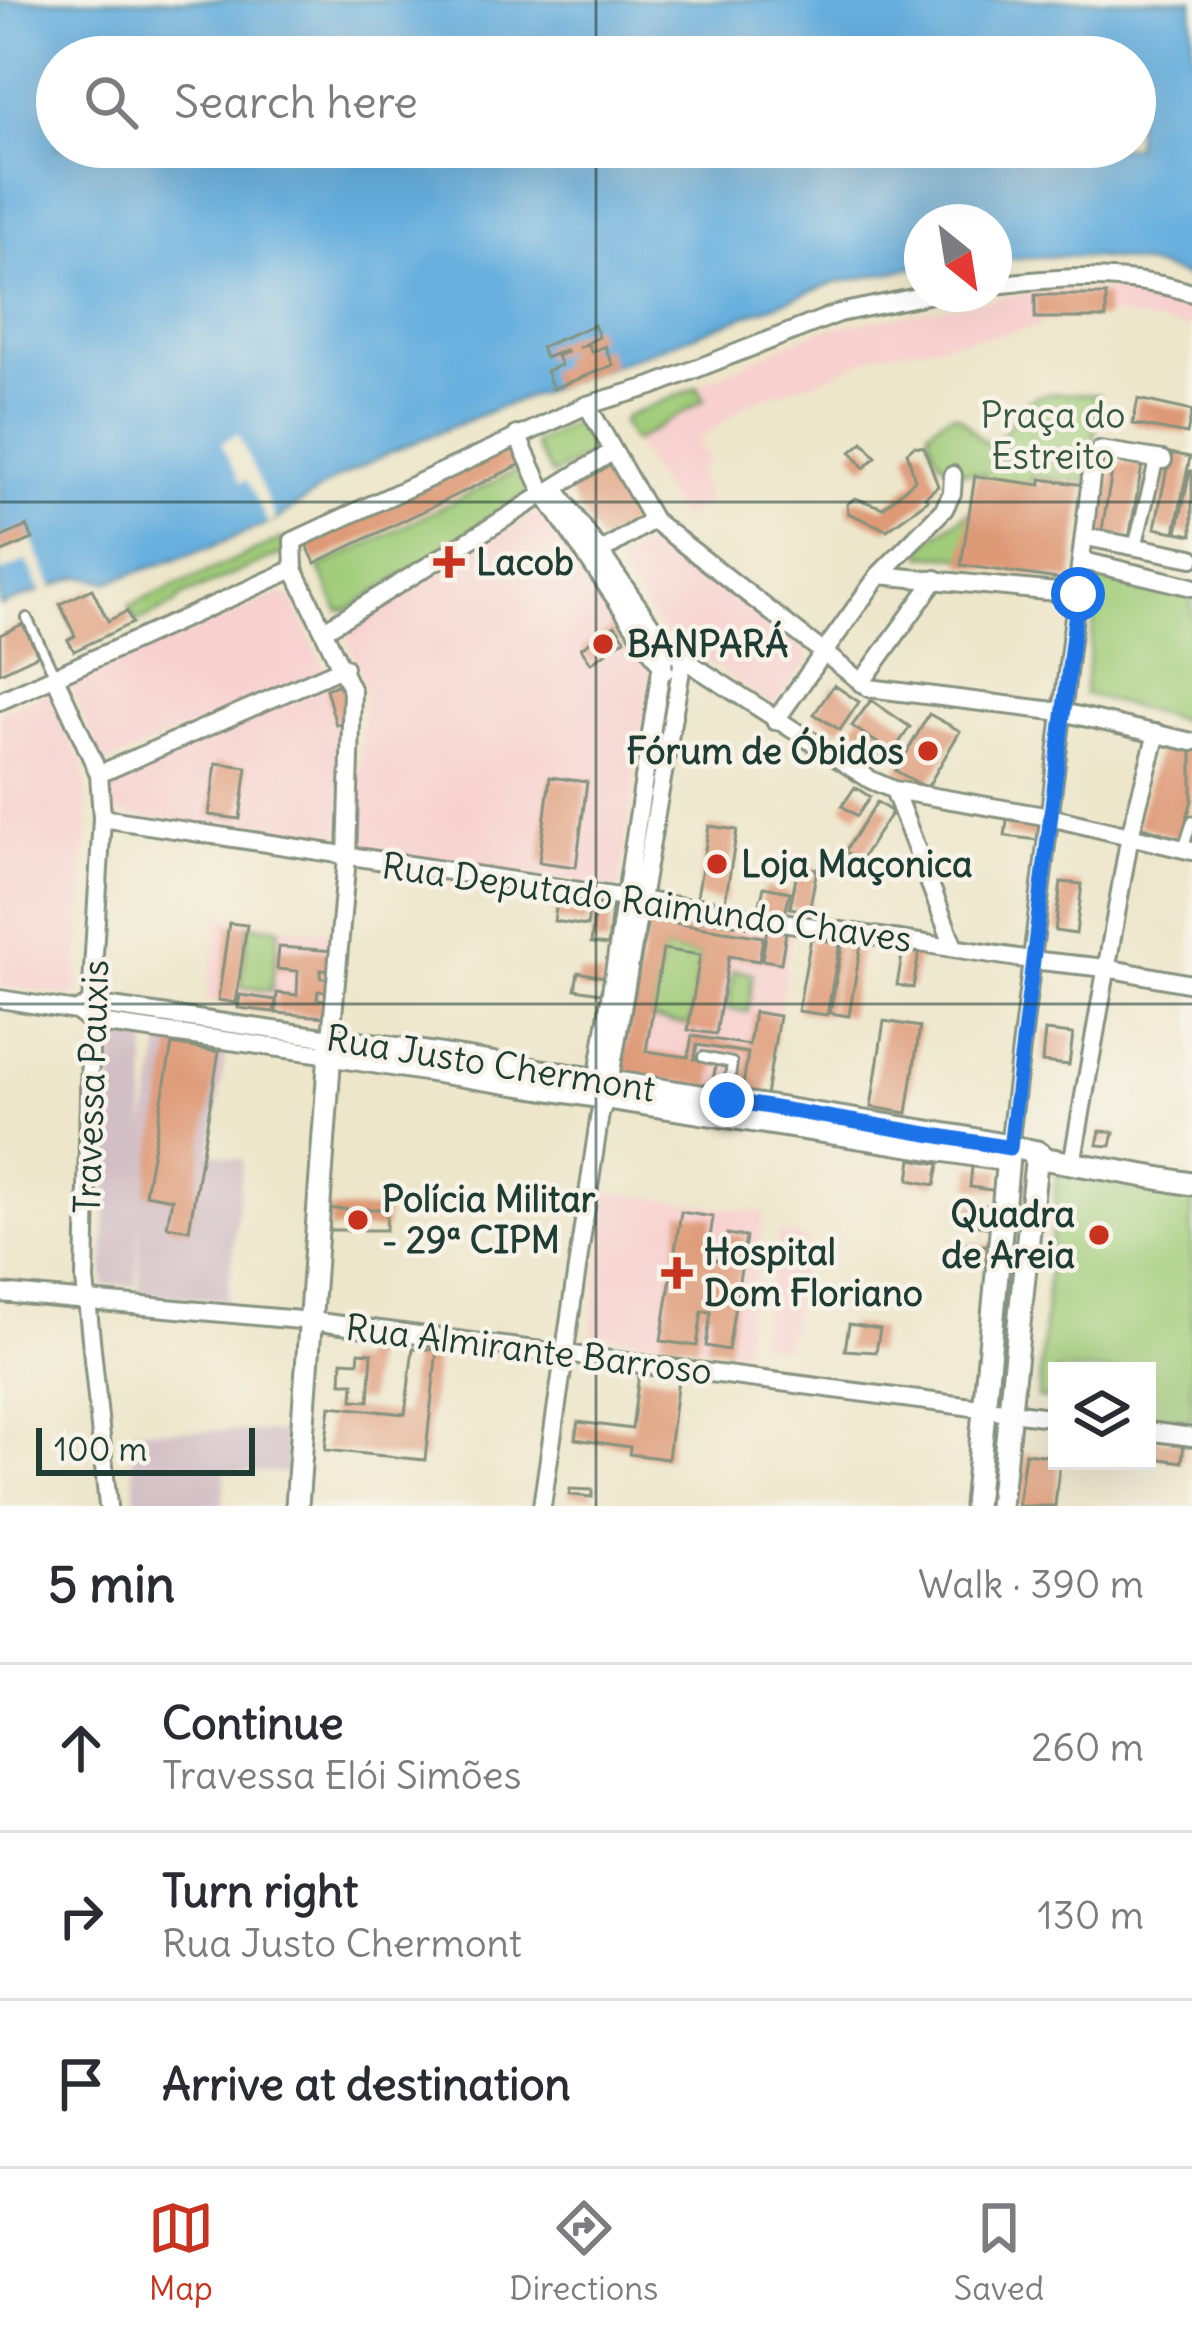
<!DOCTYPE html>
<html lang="en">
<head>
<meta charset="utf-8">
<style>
	body { margin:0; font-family:Delius,sans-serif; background:#f7f7f7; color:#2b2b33 }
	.controls { position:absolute; right:36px; bottom:36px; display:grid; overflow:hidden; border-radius:0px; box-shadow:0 12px 48px #0002 }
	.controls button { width:108px; height:108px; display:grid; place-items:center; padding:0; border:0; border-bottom:3px solid #e1e1e2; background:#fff; color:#2b2b33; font:60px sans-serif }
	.compass { position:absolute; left:904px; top:204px; width:108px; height:108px; border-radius:50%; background:#fff; box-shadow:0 12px 48px #0002; rotate:150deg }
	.scale { position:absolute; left:36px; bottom:30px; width:219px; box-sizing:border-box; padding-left:12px; border:6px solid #1f3d34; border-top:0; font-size:33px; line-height:42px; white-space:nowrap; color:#1f3d34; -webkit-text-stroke:9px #f7f3e8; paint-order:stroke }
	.stop { position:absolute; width:36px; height:36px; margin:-27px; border:9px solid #1a73e8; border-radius:50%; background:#fff }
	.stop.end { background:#1a73e8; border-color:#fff; box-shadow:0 3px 12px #0008 }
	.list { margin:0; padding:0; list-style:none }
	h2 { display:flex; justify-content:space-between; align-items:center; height:156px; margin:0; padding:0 48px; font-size:51px }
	h2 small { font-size:39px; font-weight:400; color:#7c7c81 }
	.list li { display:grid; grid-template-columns:78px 1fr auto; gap:36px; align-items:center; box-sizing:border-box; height:168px; padding:0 48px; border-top:3px solid #e1e1e2 }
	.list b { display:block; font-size:45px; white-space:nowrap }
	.list p { margin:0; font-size:39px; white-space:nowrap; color:#7c7c81 }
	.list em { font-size:39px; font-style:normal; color:#7c7c81 }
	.icon { flex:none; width:66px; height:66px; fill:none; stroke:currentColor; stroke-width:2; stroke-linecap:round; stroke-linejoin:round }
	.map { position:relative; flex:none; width:1192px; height:1506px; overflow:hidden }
	.search { position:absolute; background:#fff; box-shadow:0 12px 48px #0002; left:36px; right:36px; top:36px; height:132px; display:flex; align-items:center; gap:30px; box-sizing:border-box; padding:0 42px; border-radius:66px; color:#7c7c81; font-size:45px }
	.sheet { height:660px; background:#fff }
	nav { display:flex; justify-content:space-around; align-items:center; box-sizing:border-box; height:168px; border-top:3px solid #e1e1e2; background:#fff; font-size:33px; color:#7c7c81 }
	nav a { display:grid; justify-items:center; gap:6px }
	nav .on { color:#c8321e }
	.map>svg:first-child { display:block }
</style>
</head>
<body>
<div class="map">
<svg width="1192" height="1506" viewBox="0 0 1192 1506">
	<rect width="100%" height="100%" fill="#f7f3e8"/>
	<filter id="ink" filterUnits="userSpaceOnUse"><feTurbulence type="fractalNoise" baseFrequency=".00833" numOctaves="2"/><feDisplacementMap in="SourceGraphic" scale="24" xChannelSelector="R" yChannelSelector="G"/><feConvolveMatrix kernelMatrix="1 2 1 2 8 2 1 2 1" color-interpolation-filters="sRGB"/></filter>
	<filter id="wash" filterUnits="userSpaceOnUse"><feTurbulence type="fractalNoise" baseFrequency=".004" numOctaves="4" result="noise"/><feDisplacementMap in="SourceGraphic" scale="48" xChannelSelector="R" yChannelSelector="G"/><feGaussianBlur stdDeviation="2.7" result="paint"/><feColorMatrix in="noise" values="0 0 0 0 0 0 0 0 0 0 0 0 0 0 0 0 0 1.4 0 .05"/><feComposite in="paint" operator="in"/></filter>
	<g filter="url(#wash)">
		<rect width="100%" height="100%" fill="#ede6ca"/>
		<path fill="#f7d0cf" d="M1149,289L1192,304L1190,329L1116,315L1042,316L1041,327L878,354L827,377L749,402L699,441L708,461L695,472L709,501L682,521L619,420L819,330L1033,292Z
			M545,506L651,670L619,890L356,848L364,684L344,631Z
			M659,535L810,656L773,707L662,631L615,564Z
			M280,594L292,599L325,670L104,765L70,685Z
			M340,682L347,686L339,848L109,812L105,784Z
			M49,692L83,764L85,779L88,823L76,996L0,986V713Z
			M663,912L792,931L766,1096L614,1072L618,1048H625L648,919L661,921Z
			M219,917L333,932L324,1025L206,1001Z
			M608,1192L764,1213L743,1351L591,1334Z
			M779,1232L807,1238L786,1348L758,1343Z"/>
		<path fill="#d2bec5" d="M114,1030L147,1031L144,1127L163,1039L227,1047L210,1152L243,1160L227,1300L139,1293L140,1216L136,1286L103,1285Z
			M131,1429L298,1433L297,1473L225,1471L223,1506H135Z"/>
		<path fill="#a0cc79" stroke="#608456" stroke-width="3" d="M698,387L704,400L633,442L622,422L625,417Z
			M1055,393L1099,395L1090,481L1031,477L1028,505L983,500L985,474C950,471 934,469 929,430C962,399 960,421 982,441L993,442C1021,424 1009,397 1055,393Z
			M587,415L604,446L552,475L534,444Z
			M526,466L537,487L347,611L338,610L319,568Z
			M972,510L965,557L922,555V545Z
			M282,539L288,551L180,597L175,604L137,622L129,606Z
			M1101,568L1192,589V723L1084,694Z
			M249,925L279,928L271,991L241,987Z
			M663,949L700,955L689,1025L651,1019Z
			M733,970L753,973L748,1012L728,1009Z
			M1057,1170L1192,1191V1420L1147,1414V1371H1057V1401L1038,1398Z"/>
		<path fill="#66afde" stroke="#427689" stroke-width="3" fill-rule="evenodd" d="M0,0H1192V280C1132,252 1058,254 994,260V222H922V266L831,284L490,411L393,451L334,480L276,520L214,546L108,582L80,576L0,606ZM57,57H1135V147H57Z"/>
		<path fill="#ede6ca" d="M238,434L276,520L268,524L247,480L241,482L221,443Z
			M27,526L54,591L43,596L27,561L0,573V538Z"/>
		<g id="blocks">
			<path fill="#de9976" d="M1035,295H1106V318H1035Z
				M594,325L599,337L578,348L588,344L591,352L605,346L613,365L553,389L546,371L561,365L557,356L567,352L565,350L545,358L541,347Z
				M1138,399L1192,411L1187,434L1133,424Z
				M863,442L876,457L864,468L851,452Z
				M511,443L521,464L315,563L305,541Z
				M914,446L924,447L938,486L925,497L928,500L887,530L848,513L847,504L855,498L883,508L915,480L907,452Z
				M1170,453L1190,457L1175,532L1155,528Z
				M1114,461L1142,466L1129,539L1101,535Z
				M613,463L646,517L601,545L568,491Z
				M1190,471H1192V535L1177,532Z
				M975,476L1041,485V479L1084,485L1072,581L961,565Z
				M27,526L33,539L0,553V538Z
				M92,589L108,621L127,611L132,623L74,651L68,640L75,636L60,604Z
				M23,624L38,655L0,673V635Z
				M615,625L625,639L591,663L581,648Z
				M340,684L346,687L344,723L336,725L326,689Z
				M834,685L859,702L840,730L814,714Z
				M871,700L910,727L892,753L852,726Z
				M929,714L960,731L927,788L896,771Z
				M1161,740L1192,752V800L1181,839L1137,825Z
				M216,763L247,767L240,819L209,815Z
				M550,777L587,782L576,867L539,862Z
				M855,787L870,797L857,816L842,806Z
				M877,802L892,812L860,861L845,851Z
				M1008,813L1045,818V841L1005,836Z
				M709,826L737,830L725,902L697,897Z
				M798,866L817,869L809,911L790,908Z
				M1061,882L1082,884L1076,934L1055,931Z
				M764,887L790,892L784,918L758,913Z
				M558,895L591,901L587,926L554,921Z
				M595,906L612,907L608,945L591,943Z
				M648,919L763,937L759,961L729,956L716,1034L688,1030L700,955L663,949L646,1051L688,1057L692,1036L749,1045L754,1012L779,1016L766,1096L742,1092L748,1053L697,1045L694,1059L716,1063L712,1087L614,1072L618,1048L625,1049Z
				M229,923L247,925L236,1003L218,1000Z
				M767,929L786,932L781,963L762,960Z
				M811,938L840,943L827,1015L798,1011Z
				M843,941L861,944L849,1016L830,1013Z
				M279,947L335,951L333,971L321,970V978L331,979L330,992L318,991L317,999L328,1000L326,1017L276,1013L277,993L297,995L298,971L277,969Z
				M903,950L919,953L913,988L897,985Z
				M578,972L604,977L601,993L575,989Z
				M240,995L276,1000L274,1012L238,1008Z
				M884,1021L920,1027L907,1113L871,1107Z
				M1045,1031L1073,1034L1069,1065L1042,1062Z
				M172,1044L219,1052L189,1230L167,1226L172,1199L145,1194Z
				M1100,1131L1114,1132L1111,1146L1097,1145Z
				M912,1159L939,1164L935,1185L909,1180Z
				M972,1166L1001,1169L998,1191L970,1187Z
				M971,1203L996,1207L992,1228L968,1224Z
				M330,1209H387L386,1230H329Z
				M681,1212L713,1217L707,1259L723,1261L727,1234L746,1237L728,1350L706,1346L711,1312L702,1311L697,1346L661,1341Z
				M966,1244L992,1246L991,1266L965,1264Z
				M849,1324L880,1329L876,1352L845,1350Z
				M413,1348L437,1350L425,1460L325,1450L330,1406L405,1414Z
				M359,1352L372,1353L369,1401L353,1400L354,1383H341L342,1361L358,1362Z
				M639,1374L678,1379L668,1459L629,1454L630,1447L575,1439L578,1422L632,1429Z
				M1147,1438L1184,1443L1182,1462L1147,1457Z
				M1025,1453L1057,1457L1060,1461L1055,1506H1018Z
				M570,1489L592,1490V1497L569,1495Z"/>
		</g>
	</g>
	<g filter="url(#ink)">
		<use href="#blocks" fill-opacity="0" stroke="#86927f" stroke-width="3"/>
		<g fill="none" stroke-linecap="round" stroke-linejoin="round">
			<defs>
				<path id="service" d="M27,618L55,676
					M1184,847L1192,821
					M703,1057L732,1063L727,1098"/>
				<path id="pedestrian" d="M1135,547L1157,458"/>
				<path id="minor" d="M994,285C1061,277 1127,272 1192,293
					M587,405L653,520L869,688L1062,712L1192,742
					M517,435L544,494L665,671
					M555,488L668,649L871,780L894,790L1050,817L1192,851
					M1086,537L1192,558
					M592,557L653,520
					M1083,561L1192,587
					M879,575L1078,594
					M326,629L612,452
					M55,677L99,774L102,818L91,1004L85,1280L108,1506
					M861,683L936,579
					M0,701L294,569
					M775,721L879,575L944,509L952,493L953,475
					M99,774L344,667
					M894,790L954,947
					M102,818L1031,960L1106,968L1192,984
					M0,999L76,1011L92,1022L331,1055
					M76,1011L91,1004L331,1038L347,857L352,691L294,569L293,541L587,405L652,386L839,313L932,294
					M596,1089L661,669L668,649
					M1009,1147L1093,461L1100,450L1163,460
					M1072,1164L1130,835L1157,733
					M0,1293L311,1321L1057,1418
					M1147,1431L1192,1437
					M542,1506L600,1113L606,1100L683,659"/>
				<path id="tertiary" d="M331,1055L1000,1159
					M1037,1162L1047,1159L1192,1184
					M297,1506L331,1038L961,1137L1037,1152L1047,1159
					M975,1506L1009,1147
					M1000,1506L1037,1153"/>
			</defs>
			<use href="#service" stroke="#86927f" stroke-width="14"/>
			<use href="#pedestrian" stroke="#86927f" stroke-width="18"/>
			<use href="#minor" stroke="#86927f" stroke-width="22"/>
			<use href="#tertiary" stroke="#86927f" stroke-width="27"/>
			<use href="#service" stroke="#fff" stroke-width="8"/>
			<use href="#pedestrian" stroke="#fff" stroke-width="12"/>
			<use href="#minor" stroke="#fff" stroke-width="16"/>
			<use href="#tertiary" stroke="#fff" stroke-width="21"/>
		</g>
	</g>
	<g fill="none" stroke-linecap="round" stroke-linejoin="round" filter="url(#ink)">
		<path stroke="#1a73e8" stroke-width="15" d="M727,1100L1010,1148L1078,594"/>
	</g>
	<path fill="none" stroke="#1f3d34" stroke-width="3" stroke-opacity="0.55" d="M596,0V57M596,147V1506M0,502H1192M0,1004H1192"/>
	<g fill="#c8321e" stroke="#f7f3e8" stroke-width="4.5">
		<path d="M443 544h12v12h12v12h-12v12h-12v-12h-12v-12h12z"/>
		<circle cx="603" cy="644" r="12"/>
		<circle cx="928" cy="751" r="12"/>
		<circle cx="717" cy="864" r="12"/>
		<circle cx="358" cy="1220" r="12"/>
		<circle cx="1099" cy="1235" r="12"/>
		<path d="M671 1255h12v12h12v12h-12v12h-12v-12h-12v-12h12z"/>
	</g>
	<g text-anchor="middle" stroke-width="9" stroke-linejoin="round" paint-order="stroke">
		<g font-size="36" fill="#395a42" stroke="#f7f3e8">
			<text x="1053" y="428">Praça do<tspan x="1053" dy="41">Estreito</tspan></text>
		</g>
		<g font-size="36" font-weight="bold" fill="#1f3d34" stroke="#f7f3e8" text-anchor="start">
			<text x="476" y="575">Lacob</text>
			<text x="627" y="657">BANPARÁ</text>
			<text x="904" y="764" text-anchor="end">Fórum de Óbidos</text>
			<text x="741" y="877">Loja Maçonica</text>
			<text x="382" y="1212">Polícia Militar<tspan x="382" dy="41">- 29ª CIPM</tspan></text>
			<text x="1075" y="1227" text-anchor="end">Quadra<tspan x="1075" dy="41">de Areia</tspan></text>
			<text x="704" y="1265">Hospital<tspan x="704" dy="41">Dom Floriano</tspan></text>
		</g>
		<g font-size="36" fill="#1f3d34" stroke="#f7f3e8">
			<text transform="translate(647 902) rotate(8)" y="13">Rua Deputado Raimundo Chaves</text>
			<text transform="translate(491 1063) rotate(9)" y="13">Rua Justo Chermont</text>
			<text transform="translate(91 1087) rotate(-88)" y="13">Travessa Pauxis</text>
			<text transform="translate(529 1349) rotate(7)" y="13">Rua Almirante Barroso</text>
		</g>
	</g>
</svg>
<div class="controls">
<button><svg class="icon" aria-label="layers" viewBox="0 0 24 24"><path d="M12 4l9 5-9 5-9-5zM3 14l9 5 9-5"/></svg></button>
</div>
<svg class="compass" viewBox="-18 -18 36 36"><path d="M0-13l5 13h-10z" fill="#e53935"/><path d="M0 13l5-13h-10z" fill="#7c7c81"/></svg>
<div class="scale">100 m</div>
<div class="stop" style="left:1078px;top:594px"></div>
<div class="stop end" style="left:727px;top:1100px"></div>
<div class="search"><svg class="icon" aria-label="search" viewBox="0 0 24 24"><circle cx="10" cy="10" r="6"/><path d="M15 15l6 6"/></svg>Search here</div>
</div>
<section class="sheet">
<h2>5 min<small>Walk · 390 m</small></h2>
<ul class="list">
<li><svg class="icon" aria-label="ahead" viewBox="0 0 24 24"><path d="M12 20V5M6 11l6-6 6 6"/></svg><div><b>Continue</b><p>Travessa Elói Simões</p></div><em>260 m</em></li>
<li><svg class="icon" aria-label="right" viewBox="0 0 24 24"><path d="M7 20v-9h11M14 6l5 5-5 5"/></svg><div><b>Turn right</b><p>Rua Justo Chermont</p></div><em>130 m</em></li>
<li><svg class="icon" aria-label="arrive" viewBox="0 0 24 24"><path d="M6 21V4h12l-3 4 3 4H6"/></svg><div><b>Arrive at destination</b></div></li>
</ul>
</section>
<nav>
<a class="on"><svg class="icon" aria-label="map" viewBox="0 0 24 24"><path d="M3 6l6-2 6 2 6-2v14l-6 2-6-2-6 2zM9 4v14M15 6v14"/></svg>Map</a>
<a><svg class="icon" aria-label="directions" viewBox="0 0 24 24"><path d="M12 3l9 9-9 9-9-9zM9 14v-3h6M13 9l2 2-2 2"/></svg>Directions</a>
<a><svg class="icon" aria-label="saved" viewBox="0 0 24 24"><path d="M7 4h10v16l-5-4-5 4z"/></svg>Saved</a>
</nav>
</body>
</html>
